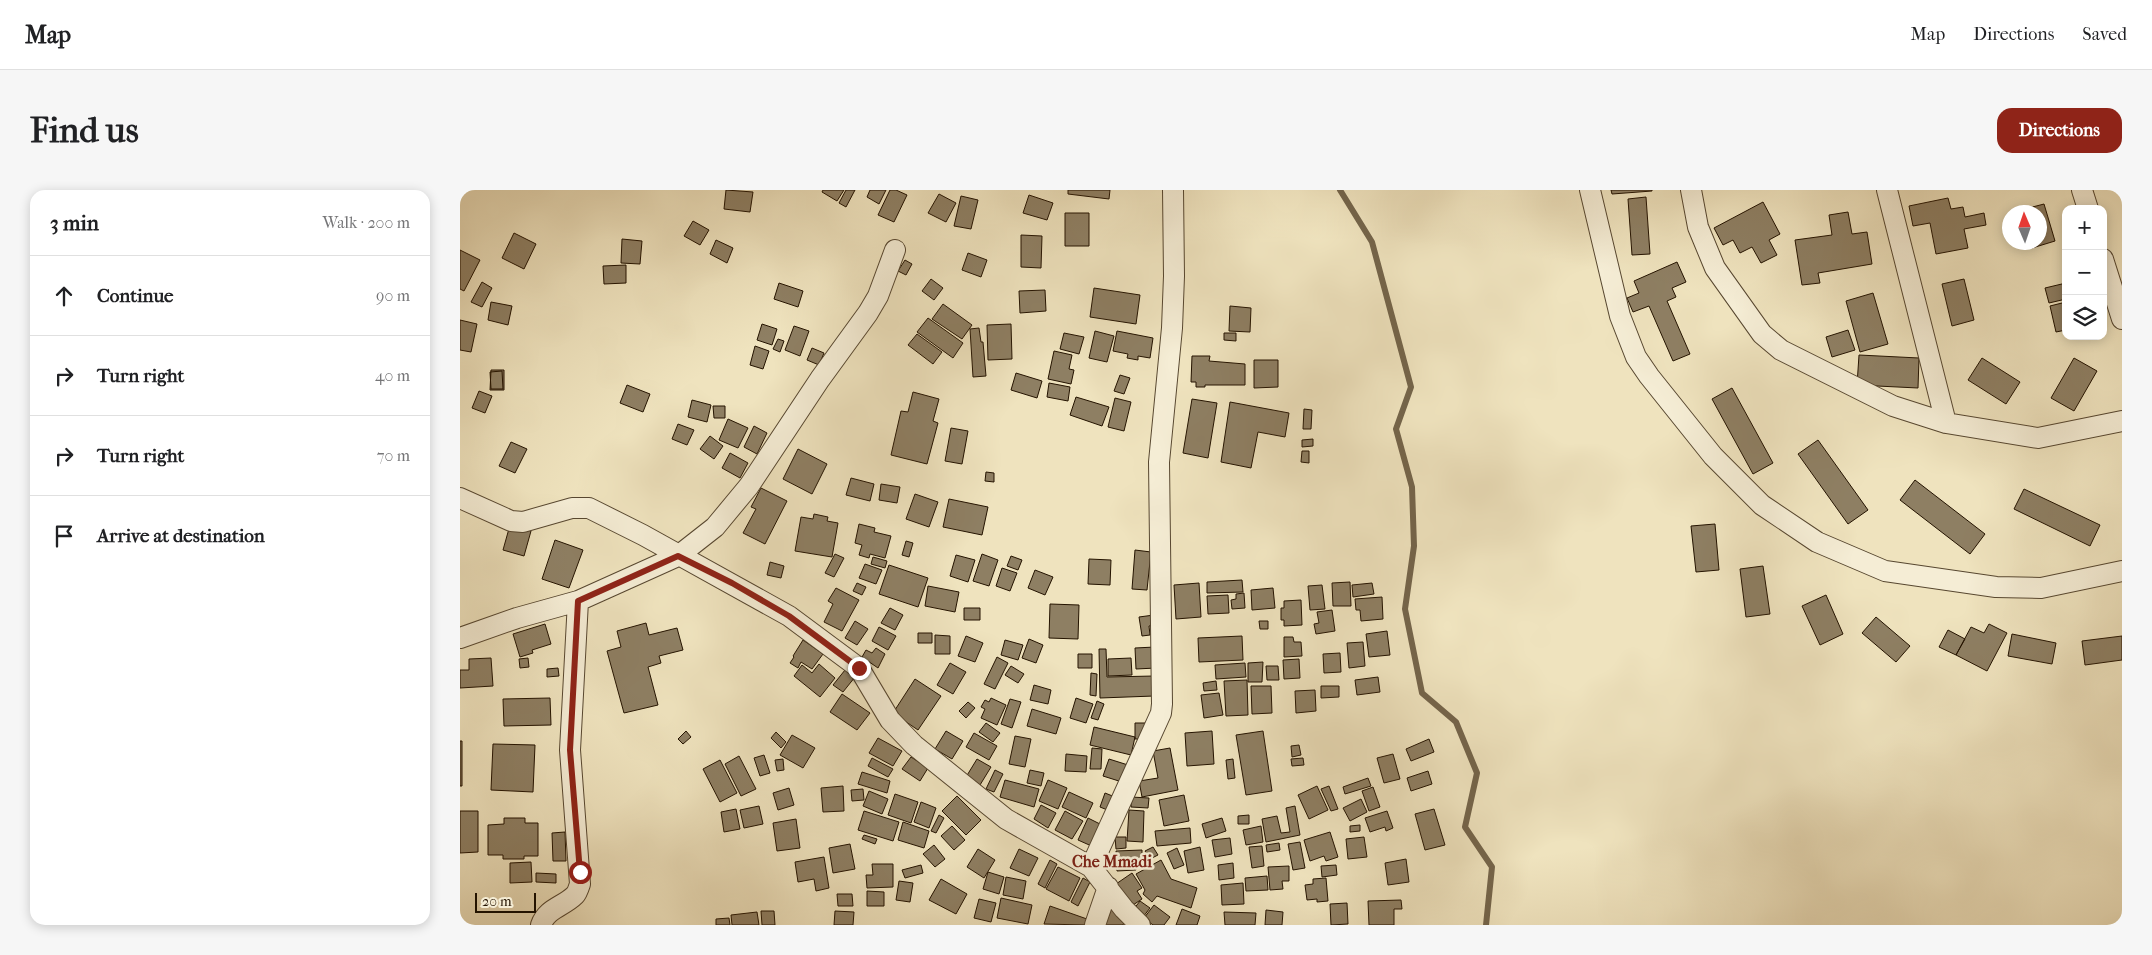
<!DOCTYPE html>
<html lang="en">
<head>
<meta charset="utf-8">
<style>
	body { margin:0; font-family:"IM FELL French Canon",serif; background:#f6f6f6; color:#202124 }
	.controls { position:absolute; right:15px; top:15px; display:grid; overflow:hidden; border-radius:10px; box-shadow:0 2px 12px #0003 }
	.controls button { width:45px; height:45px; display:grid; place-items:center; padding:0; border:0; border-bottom:1px solid #e0e0e0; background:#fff; color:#202124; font:25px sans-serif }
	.compass { position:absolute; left:1542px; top:15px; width:45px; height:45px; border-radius:50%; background:#fff; box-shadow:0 2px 12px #0003; rotate:358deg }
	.scale { position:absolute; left:15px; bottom:12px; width:61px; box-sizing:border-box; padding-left:5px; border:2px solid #241300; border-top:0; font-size:14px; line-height:18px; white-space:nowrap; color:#241300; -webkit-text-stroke:4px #f5edd5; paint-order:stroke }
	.stop { position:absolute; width:15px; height:15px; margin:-11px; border:4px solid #8f2418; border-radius:50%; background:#fff }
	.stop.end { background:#8f2418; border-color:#fff; box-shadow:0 1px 5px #0008 }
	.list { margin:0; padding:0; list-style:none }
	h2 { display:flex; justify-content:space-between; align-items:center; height:65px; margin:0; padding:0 20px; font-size:21px }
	h2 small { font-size:16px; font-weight:400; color:#757577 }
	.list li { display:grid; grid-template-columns:32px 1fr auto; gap:15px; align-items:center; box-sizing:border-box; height:80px; padding:0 20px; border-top:1px solid #e0e0e0 }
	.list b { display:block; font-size:19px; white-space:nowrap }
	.list em { font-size:16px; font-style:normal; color:#757577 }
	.icon { flex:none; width:28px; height:28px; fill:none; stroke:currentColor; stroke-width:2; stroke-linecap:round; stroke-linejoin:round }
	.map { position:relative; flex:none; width:1662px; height:735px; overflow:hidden; border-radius:15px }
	header { display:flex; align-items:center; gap:30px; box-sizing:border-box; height:70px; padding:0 25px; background:#fff; border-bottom:1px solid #e0e0e0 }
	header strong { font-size:24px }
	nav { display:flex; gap:28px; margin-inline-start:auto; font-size:18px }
	.intro { display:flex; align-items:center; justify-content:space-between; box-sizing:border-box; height:120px; padding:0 30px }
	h1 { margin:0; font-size:35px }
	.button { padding:12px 22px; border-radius:15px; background:#8f2418; color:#fff; font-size:18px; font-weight:700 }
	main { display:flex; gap:30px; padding:0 30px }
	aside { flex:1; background:#fff; border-radius:15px; box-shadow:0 2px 12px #0003 }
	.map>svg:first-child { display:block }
</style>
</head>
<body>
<header>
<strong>Map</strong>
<nav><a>Map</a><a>Directions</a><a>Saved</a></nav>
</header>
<div class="intro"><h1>Find us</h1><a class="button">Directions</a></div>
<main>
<aside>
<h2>3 min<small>Walk · 200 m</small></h2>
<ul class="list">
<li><svg class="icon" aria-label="ahead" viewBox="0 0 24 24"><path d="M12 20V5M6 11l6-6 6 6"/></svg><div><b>Continue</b></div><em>90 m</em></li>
<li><svg class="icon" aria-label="right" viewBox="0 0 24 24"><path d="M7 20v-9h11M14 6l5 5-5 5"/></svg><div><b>Turn right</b></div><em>40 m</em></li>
<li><svg class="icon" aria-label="right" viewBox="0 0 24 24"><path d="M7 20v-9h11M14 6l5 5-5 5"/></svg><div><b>Turn right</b></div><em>70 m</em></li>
<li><svg class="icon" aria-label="arrive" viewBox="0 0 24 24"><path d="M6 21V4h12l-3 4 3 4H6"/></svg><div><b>Arrive at destination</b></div></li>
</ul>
</aside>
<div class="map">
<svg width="1662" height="735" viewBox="0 0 1662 735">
	<rect width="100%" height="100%" fill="#efe3be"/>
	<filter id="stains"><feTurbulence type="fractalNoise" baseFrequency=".004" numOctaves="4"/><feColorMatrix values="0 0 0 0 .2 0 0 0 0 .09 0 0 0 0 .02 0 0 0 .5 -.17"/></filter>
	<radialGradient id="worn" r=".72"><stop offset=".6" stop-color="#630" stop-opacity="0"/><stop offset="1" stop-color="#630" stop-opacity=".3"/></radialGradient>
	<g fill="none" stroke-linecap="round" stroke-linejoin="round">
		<path stroke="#74654b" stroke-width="6" d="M880,0L912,52L951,197L936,239L952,297L954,356L945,419L962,503L996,532L1017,583L1005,637L1032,677L1026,735"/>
	</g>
	<path fill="#8e7f63" stroke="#241300" d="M266,0L293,2L290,22L264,19Z
		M363,0H384L377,11L362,2Z
		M386,0H395L386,17L379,13Z
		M410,0H426L419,14L407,7Z
		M430,0H436L447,5L434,32L418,25Z
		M608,0H650L649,9L608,4Z
		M1151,0H1192V1L1152,4Z
		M479,4L496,13L486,32L468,23Z
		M569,5L593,13L587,30L563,23Z
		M501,6L518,10L511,39L494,36Z
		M1186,7L1190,64L1172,65L1168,9Z
		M1488,8L1491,19L1503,17L1505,27L1524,23L1526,35L1504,39L1508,58L1476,64L1470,33L1453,36L1449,16Z
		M1303,12L1320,44L1309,50L1317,65L1301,73L1292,57L1280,63L1273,50L1263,55L1254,38Z
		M1584,14L1595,51L1572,58L1570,52H1580V22H1562L1561,20Z
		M1388,22L1392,44L1407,42L1412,74L1358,83L1360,93L1342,95L1335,50L1372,45L1369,25Z
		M605,23H629V56H605Z
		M233,31L249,40L240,55L224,46Z
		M54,43L76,54L64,79L42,68Z
		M561,45L582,46L581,78L561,77Z
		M162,49L182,51L180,74L161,73Z
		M256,50L273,58L267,73L250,64Z
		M0,60L20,70L4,101L0,99Z
		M508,63L527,70L521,87L502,80Z
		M445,70L452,74L446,85L438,81Z
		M1217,72L1226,92L1212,98L1216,107L1207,111L1230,164L1213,171L1189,116L1173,122L1167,108L1179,103L1174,91Z
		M166,75V93L144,94L143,76Z
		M471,89L483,98L474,110L462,101Z
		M1504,89L1514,130L1492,136L1482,94Z
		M22,92L32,98L22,117L11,112Z
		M319,93L343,101L338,117L314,109Z
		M1606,93V109L1589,113L1585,98Z
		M634,98L680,105L676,134L630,127Z
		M585,100L586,121L560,123L559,101Z
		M1413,103L1428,154L1400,162L1386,111Z
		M31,112L52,116L48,135L28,130Z
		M1606,112V140L1596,142L1590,116Z
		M483,114L512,135L502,149L472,129Z
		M770,116L791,118L790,142L769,141Z
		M468,128L503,153L493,168L457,142Z
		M0,130L17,134L11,162L0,160Z
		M302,134L317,139L312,155L297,150Z
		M551,134L552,169L528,170L527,135Z
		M334,136L349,141L340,166L325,160Z
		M519,138L521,152H523L526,186L513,187L510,139Z
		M1388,140L1395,160L1372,167L1366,147Z
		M635,141L654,146L647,172L629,168Z
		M657,141L693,148L690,168L678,166V170L667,168L668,164L653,161Z
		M604,143L624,147L619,164L600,159Z
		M764,143H776V151L764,150Z
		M457,144L482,162L473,174L448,155Z
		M318,149L324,151L320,162L313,159Z
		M295,156L309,161L303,179L290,175Z
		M352,158L364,163L359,175L347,170Z
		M594,161L612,165L609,179L614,180L611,194L588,189Z
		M1399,165L1459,168L1458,198L1397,195Z
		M732,166H750L749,171L785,174V195H745V197H736V192H731Z
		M1522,168L1560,192L1546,214L1508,190Z
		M1614,168L1637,181L1614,221L1591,208Z
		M794,170H818V197L794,198Z
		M31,180H44V200H30Z
		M42,181L43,199H31L30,182Z
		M556,183L582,191L577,208L551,200Z
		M660,185L670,188L664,204L654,201Z
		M589,193L610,197L608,211L587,207Z
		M167,195L190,204L183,222L160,213Z
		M1272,198L1313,273L1293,284L1252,209Z
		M19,201L32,206L25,223L12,218Z
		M453,202L479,209L473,231L478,233L467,274L431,265L441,221L448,222Z
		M616,207L649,217L642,236L610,225Z
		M655,208L671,212L664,241L648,237Z
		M732,209L757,213L748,268L723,263Z
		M232,210L251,215L247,232L228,227Z
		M770,212L829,223L825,247L798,242L791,278L761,272Z
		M253,216H265V228H254Z
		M844,219L852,220L851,239H843Z
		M268,229L288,238L278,258L259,250Z
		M218,234L234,240L227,255L212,249Z
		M294,236L307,243L297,264L284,257Z
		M491,238L508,241L502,274L485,271Z
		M250,246L263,256L254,269L240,259Z
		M853,249V256L842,257V250Z
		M1358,250L1408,320L1388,334L1338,264Z
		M51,252L67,259L55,283L39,276Z
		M338,259L367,274L352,304L323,289Z
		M842,261H849V273L841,272Z
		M270,263L288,273L280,288L262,278Z
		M526,282L534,283V292L525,291Z
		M391,288L414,294L410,311L386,305Z
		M1455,290L1525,344L1510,364L1440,310Z
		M421,294L440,297L437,313L419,310Z
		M301,298L327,311L305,354L283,343L296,319L291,317Z
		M1564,299L1640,335L1630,356L1554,319Z
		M455,304L478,312L469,337L446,329Z
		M489,309L528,317L522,345L483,337Z
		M354,324L368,327L367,331L378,333L372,367L335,361L341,327L353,329Z
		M399,334L415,338L414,342L431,346L425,368L410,364L409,368L399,365L402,355L395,353Z
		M1255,334L1259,380L1236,382L1231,336Z
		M50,335L71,341L64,366L43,360Z
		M95,350L123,360L109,398L82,389Z
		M446,351L453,353L449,367L442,365Z
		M675,360L691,362L687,400L672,399Z
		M375,364L384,368L374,387L365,383Z
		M522,364L538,370L529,396L513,391Z
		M496,365L515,370L508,392L490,386Z
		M551,366L562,370L558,380L547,376Z
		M413,367L427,371L425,378L411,374Z
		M629,369L651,370L650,395L628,394Z
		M310,372L324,376L321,388L307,385Z
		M405,374L422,380L416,394L399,388Z
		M429,375L468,388L458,417L419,404Z
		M1303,376L1310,424L1286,427L1280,379Z
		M542,378L557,383L550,401L536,396Z
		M575,380L593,387L585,405L568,398Z
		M782,390L783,402L747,403V392Z
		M890,392L891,416H873L872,393Z
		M397,393L406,397L402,405L393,401Z
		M739,393L741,427L716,429L714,395Z
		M912,393L914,404L893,407L892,395Z
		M862,395L865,419L850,420L848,396Z
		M468,396L499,402L495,422L465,416Z
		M376,398L399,410L382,441L364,432L373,414L368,411Z
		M813,398L815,418L792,420L791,400Z
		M784,403L785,418L772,419L771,410L776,409V404Z
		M768,405L769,423L748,424L747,406Z
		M1366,405L1383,444L1360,455L1342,416Z
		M922,407L923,429L901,431L900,420H896L895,409Z
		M841,410L842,435L824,436V430H821V418H824V411Z
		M590,414L619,415L618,449L589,448Z
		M430,418L443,425L435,440L421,433Z
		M504,418H520V430H504Z
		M872,420L875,441L856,444L854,434L859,433L857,422Z
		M694,425L696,435L689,436L690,445L682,446L679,427Z
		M1416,427L1450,456L1436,472L1402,443Z
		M395,431L408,439L397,455L385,448Z
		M799,431H808V439H800Z
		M186,433L189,445L217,438L223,460L199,466L201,473L188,477L198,515L164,523L147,461L161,457L157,441Z
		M85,434L91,454L72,460L73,463L60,467L53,444Z
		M1529,434L1547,443L1527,481L1496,465L1511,437L1524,443Z
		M419,437L436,446L428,460L412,451Z
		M1488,440L1505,449L1496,465L1479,457Z
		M927,441L930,465L909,467L906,444Z
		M458,443H472V453H458Z
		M1552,444L1596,453L1592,474L1548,466Z
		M475,445L490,446V464H475Z
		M506,446L523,453L515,472L498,466Z
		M782,446L783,470L739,472L738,448Z
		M1662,446V470L1625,475L1622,451Z
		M824,447H833L834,452H841L842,466L824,467Z
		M569,449L583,455L576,473L562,468Z
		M343,450L363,464L352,479L341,472L338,478L330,473L334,467L333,466Z
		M545,450L563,455L558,470L541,465Z
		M903,452L905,476L889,478L887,453Z
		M695,457L696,478L676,479L675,458Z
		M416,458L425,464L418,478L402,467L406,460L412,463Z
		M639,459H646L647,487L694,486V506L640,508Z
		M880,463L881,482L864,483L863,464Z
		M618,464H632V478H618Z
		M537,467L548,473L535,499L524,494Z
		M31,468L33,496L0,498V480H9V469Z
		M68,468L69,477L60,478L59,469Z
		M671,468L672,485L648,486V469Z
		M839,469L840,488L824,489L823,470Z
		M803,472L802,492H788V473Z
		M490,473L506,482L493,504L477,495Z
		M785,473L786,487L756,489L755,475Z
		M359,474L375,488L360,507L334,486L342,475L352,483Z
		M551,476L564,484L558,493L545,485Z
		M806,476H818L819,490H807Z
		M98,478L99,486L87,487V479Z
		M385,480L395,487L383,502L373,495Z
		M631,483L637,484L636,506L630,505Z
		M918,487L920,502L897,505L895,490Z
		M455,489L481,506L458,540L433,523Z
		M787,490L788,525L766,526L764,491Z
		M756,491L757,500L744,501L743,493Z
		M574,495L591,500L588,514L570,510Z
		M791,496H811L812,523L792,524Z
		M861,496H879V507L861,508Z
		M855,500L856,521L836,523L835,501Z
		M759,503L763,525L744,528L741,505Z
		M382,504L410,523L397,540L370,522Z
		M90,508L91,535L44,536L43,509Z
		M531,508L546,515L537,535L521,528L525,519L521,517L525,510L529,512Z
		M616,508L633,514L626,533L610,528Z
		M550,509L561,512L552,538L541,534Z
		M637,511L644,514L638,530L631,528Z
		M508,512L515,518L506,528L499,521Z
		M572,519L601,528L596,544L567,536Z
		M526,533L540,543L533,552L519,542Z
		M675,533H687V549H675Z
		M634,537L675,547L671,565L630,555Z
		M226,541L231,547L223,554L218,549Z
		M486,541L503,551L492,569L475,559Z
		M752,541L754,574L727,576L725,543Z
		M803,541L812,601L786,605L776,545Z
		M316,542L326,552L321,558L311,548Z
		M514,543L537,556L529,570L506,557Z
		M332,545L355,558L343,578L320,565Z
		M555,546L571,549L565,577L549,574Z
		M418,548L442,561L433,576L409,563Z
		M969,549L974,562L951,571L946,559Z
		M0,551H2V596H0Z
		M33,554L75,555L73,602L31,600Z
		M839,555L841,565L832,567L831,556Z
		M632,558L642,559L641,579H630Z
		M710,558L718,600L682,607L679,591L698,588L693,561Z
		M606,564L627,566L626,582L605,581Z
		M933,564L940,589L924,593L917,568Z
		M304,565L310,583L300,586L294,568Z
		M279,566L296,599L281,606L265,574Z
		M451,567L468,578L460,591L442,579Z
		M412,568L433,579L428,587L408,576Z
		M843,568L844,575L832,576L831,569Z
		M323,569L324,580L317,581L315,570Z
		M517,569L531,577L520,595L506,587Z
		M649,569L668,575L662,592L643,586Z
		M773,569L775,588L768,589L766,570Z
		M260,570L277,603L260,612L243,579Z
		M535,580L543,584L534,602L526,599Z
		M570,580L584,583L581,596L567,593Z
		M968,581L972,594L951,601L947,588Z
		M402,582L430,591L427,603L398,594Z
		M908,588L911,596L885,604L883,597Z
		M545,590L579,599L574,617L540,607Z
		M588,590L607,598L598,619L579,611Z
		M383,596L384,621L363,622L361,598Z
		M857,596L868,620L849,629L838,605Z
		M869,596L878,619L871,621L861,599Z
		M913,597L920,617L909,621L902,601Z
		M329,598L334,615L318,620L313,603Z
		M403,599L404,610L392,611L391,600Z
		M409,601L428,609L422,624L403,616Z
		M609,602L633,613L626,628L602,617Z
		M645,603L655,607L650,621L640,617Z
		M435,604L458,612L451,633L428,625Z
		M724,605L729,631L704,636L699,610Z
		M497,606L521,630L506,645L482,621Z
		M671,607L689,608L688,618L671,617Z
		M901,609L907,622L890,631L883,618Z
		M461,612L476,618L469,638L454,632Z
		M581,615L596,623L588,638L574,629Z
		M299,616L303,634L284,638L280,620Z
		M835,616L840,645L806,652L802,629L817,626L821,643L830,642L826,618Z
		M276,619L280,639L264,642L261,622Z
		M974,619L985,655L965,660L955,624Z
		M669,620L684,621L683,652L667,651Z
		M0,621H18V662L0,663Z
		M404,621L439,632L433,651L398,640Z
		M605,621L623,631L612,649L595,640Z
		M927,621L933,638L926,641L925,637L910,642L905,628Z
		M479,625L484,628L476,643L471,641Z
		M789,625V634H778V626Z
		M44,628H65V633H78V666H64V669H43V665H28V635L44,634Z
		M628,628L646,637L636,658L618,650Z
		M762,628L766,641L746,648L742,634Z
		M336,629L340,658L317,661L313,633Z
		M443,632L469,641L464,658L438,650Z
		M900,635V641L890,642V636Z
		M492,636L505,650L494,660L481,646Z
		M801,636L803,652L786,655L783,640Z
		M730,638L731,653L697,656L695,641Z
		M105,642L106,671H93L92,643Z
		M870,642L878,667L866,671L864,666L850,671L844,650Z
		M404,645L417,649L415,654L402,649Z
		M655,647H666V658L656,659Z
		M904,647L907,667L888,669L886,649Z
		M770,648L772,664L755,667L752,650Z
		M840,652L845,678L833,680L828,654Z
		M819,653L820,660L807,662L806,655Z
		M390,654L395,679L373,683L369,658Z
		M474,655L485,669L475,677L463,664Z
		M802,656L804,676L792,678L789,657Z
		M693,657L698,665L690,669L685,661Z
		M740,657L744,680L728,683L724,661Z
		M717,658L724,675L714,679L707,663Z
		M518,659L535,670L524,688L507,677Z
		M559,659L578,668L569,686L550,678Z
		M682,660V676L676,677V680L657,681L656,661Z
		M364,667L369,698L356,701L354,689L338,692L335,672Z
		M946,669L949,692L928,695L925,673Z
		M590,670L597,674L585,698L578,694Z
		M701,670L711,689L737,698L731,718L697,706L692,712L683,704L685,700L676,684Z
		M71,672L72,692L50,693V673Z
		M773,673L774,688L759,690L758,675Z
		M412,674H433V697L407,698L406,685H413Z
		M461,675L463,683L445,688L442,680Z
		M876,675L877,685L862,687L861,676Z
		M829,676V691H822L823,699L810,700L808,677Z
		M598,677L620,688L609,711L586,699Z
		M528,682L544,687L539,704L523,699Z
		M76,683L96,684V693L76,692Z
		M672,683L682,698L677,701L682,709L670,717L656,694Z
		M807,686L808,700L786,701L785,688Z
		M546,687L566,691L563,709L543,705Z
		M623,688L630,692L618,716L611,712Z
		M866,688L868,711L857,712V709L847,710L845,695L853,694V689Z
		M481,689L507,704L496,724L469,710Z
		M439,691L453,693L450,712L436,710Z
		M783,693L784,714L762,715L761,695Z
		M407,701L424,702V716H407Z
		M377,704H392L393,716H378Z
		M541,708L572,715L568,734L537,728Z
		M519,709L536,713L531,732L514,728Z
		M941,710L942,719H934V735H909L908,711Z
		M680,711L690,718L683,727L673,720Z
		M887,713L888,734L871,735L870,714Z
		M694,715L710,727L704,735H693L684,728Z
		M590,716L627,729L625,735L584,734Z
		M722,719L740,726L737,735H716Z
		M651,720L667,726L663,735H645Z
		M806,720L823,722L822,735H805Z
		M301,721H314L315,735H302Z
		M375,721L394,722L393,735H374Z
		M297,722L299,735H272L271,725Z
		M764,722L796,723L795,735H765Z
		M269,728L270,735H256V729Z"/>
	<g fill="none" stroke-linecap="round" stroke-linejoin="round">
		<defs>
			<path id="minor" d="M1130,0L1160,126L1176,167L1189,186L1253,266L1302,315L1357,352L1425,381L1536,397L1581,398L1662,381
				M1231,0L1238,37L1255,78L1302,144L1321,160L1433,216L1486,233L1578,248L1662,231
				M1427,0L1486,233
				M1622,0L1628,19
				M1643,69L1662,129
				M0,308L51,331L63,332L112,318H129L183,345L329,426L399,478L430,530L454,555L546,629L631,677L664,719L680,735
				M0,448L57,428L118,411L218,366L255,337L289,296L360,189L408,123L418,106L435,60
				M631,677L701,523L702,514L699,272L712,138L714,86L713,0
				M81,735C87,718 103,717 115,705C117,703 119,697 120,694L110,560L118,411
				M635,735L648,697"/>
		</defs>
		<use href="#minor" stroke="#574730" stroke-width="22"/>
		<use href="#minor" stroke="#f5edd5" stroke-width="20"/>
	</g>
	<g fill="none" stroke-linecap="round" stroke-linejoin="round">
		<path stroke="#8f2418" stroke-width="6" d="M120,682L110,560L118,411L218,366L272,393L329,426L399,478"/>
	</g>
	<g text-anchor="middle" stroke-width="5" stroke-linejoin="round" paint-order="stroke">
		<g font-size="16" font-weight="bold" fill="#7a1f14" stroke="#f5edd5">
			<text x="652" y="677">Che Mmadi</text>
		</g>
	</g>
	<rect width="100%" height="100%" filter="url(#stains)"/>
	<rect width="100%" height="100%" fill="url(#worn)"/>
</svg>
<div class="controls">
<button>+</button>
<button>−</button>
<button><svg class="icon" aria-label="layers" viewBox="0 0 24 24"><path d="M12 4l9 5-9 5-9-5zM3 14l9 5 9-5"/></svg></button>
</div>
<svg class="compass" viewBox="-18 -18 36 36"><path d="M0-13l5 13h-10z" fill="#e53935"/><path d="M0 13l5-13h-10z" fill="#757577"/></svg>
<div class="scale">20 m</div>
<div class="stop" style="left:120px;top:682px"></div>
<div class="stop end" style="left:399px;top:478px"></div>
</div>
</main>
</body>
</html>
